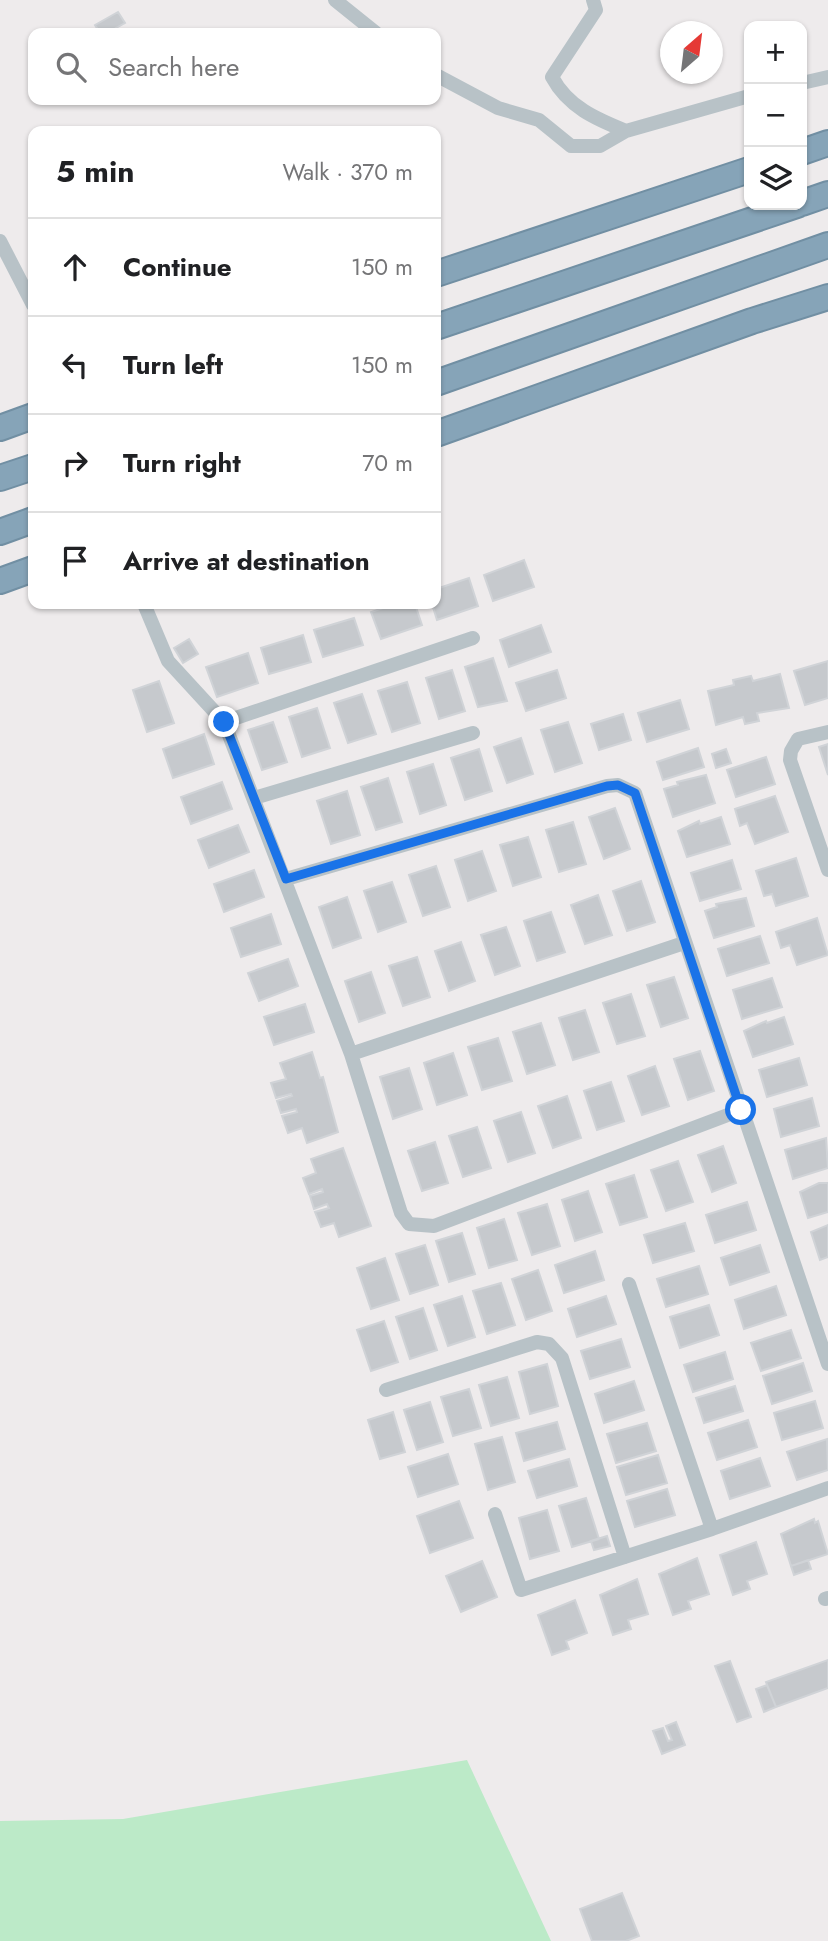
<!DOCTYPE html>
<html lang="en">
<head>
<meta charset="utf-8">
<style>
	body { margin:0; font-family:Jost,sans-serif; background:#f6f6f6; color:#202124 }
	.controls { position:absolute; right:21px; top:21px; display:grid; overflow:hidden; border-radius:14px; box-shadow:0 2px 5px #0004 }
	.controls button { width:63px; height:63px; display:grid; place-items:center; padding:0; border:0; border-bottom:2px solid #e0e0e0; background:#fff; color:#202124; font:35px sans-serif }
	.compass { position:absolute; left:660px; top:21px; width:63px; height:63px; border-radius:50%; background:#fff; box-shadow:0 2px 5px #0004; rotate:28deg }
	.stop { position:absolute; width:21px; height:21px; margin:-16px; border:5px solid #1a73e8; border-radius:50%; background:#fff }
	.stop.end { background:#1a73e8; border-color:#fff; box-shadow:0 2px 7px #0008 }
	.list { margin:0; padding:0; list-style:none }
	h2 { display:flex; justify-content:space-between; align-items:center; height:91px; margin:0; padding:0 28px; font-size:30px }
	h2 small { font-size:23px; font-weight:400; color:#757577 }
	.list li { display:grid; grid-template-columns:46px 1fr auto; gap:21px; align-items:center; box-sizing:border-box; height:98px; padding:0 28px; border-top:2px solid #e0e0e0 }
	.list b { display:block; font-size:26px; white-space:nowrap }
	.list em { font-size:23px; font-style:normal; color:#757577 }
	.icon { flex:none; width:38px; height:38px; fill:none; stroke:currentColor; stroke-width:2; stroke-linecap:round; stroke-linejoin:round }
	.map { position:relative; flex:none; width:828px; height:1941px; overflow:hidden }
	.search { position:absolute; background:#fff; box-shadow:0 2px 5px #0004; left:28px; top:28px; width:413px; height:77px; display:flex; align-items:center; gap:18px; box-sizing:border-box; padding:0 24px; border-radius:14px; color:#757577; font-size:26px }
	.panel { position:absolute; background:#fff; box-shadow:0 2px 5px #0004; left:28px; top:126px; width:413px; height:483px; border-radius:14px }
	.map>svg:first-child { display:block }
</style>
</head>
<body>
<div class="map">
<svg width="828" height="1941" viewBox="0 0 828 1941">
	<rect width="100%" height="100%" fill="#eeebec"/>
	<path fill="#bceac8" d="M467,1760L551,1941H0V1821L123,1819Z"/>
	<path fill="#c6c9cd" stroke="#d0d3d7" stroke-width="2" d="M118,12L125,23L107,33H100L95,25Z
		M524,560L534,587L493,601L484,575Z
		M469,578L478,606L437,620L432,604H436V589Z
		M395,604H415L422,625L381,639L371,612Z
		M354,618L363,645L323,657L314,630Z
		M541,625L551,652L509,667L500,640Z
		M303,635L311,662L269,674L261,648Z
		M189,639L198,654L183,663L174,648Z
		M248,653L258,683L217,697L206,667Z
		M493,658L507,701L478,707L465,667Z
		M828,661V698L805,705L794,671Z
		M452,670L465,711L439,719L426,678Z
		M557,670L566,698L526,711L516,683Z
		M780,674L789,708L757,713L759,721L745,724L743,717L716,725L708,691L734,685L733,680L751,676L753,681Z
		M159,681L174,723L147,732L133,690Z
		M407,682L420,723L392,732L378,691Z
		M362,694L376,734L348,743L334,703Z
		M680,700L689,729L647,742L638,713Z
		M317,708L330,748L302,757L289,717Z
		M623,714L631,740L599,750L591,724Z
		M273,722L287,762L262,770L248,730Z
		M568,722L582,763L555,772L541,730Z
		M204,734L214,764L173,778L163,749Z
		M521,738L533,774L507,783L494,747Z
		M828,744V775L819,747Z
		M698,748L704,767L663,780L657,762Z
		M479,749L492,791L465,800L451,758Z
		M726,749L731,763L716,768L712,754Z
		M766,757L775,784L736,797L727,770Z
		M433,764L446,805L420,814L407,772Z
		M706,775L715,803L673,817L664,789L678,785L677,782Z
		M388,778L402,822L376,830L361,787Z
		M222,782L232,809L191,824L181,797Z
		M347,791L360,835L331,844L317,801Z
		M775,796L788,832L755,844L747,823L740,826L735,809Z
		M615,808L630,849L604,859L589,817Z
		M721,817L730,844L687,857L678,831L699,821L700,824Z
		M573,822L586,864L559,872L546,830Z
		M238,825L249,852L209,868L198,840Z
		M528,837L541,877L513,886L500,845Z
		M482,851L496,891L468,901L455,860Z
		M796,858L808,896L776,906L772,894L764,896L756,871Z
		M732,860L741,889L700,901L691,873Z
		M436,866L450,907L423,916L409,875Z
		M254,870L264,897L224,912L214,884Z
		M641,881L655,922L627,931L613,891Z
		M392,882L406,922L378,932L364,891Z
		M598,895L612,935L585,944L571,905Z
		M347,897L361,938L333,948L319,907Z
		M746,898L754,926L714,938L705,911L717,907L716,904Z
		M551,912L565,952L537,961L524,921Z
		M271,914L281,944L241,957L231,928Z
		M817,918L828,955L797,965L790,945L781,948L776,932Z
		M506,927L520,966L495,975L481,935Z
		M760,936L769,963L727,976L718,949Z
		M461,942L475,981L449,991L435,951Z
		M417,957L430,997L403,1006L389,966Z
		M288,959L298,986L259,1001L248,973Z
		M371,972L385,1013L359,1022L345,981Z
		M674,977L688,1018L661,1027L647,985Z
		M772,978L782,1007L742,1019L733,990Z
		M631,994L645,1036L617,1044L603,1003Z
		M305,1004L314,1032L274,1045L264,1017Z
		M585,1010L599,1052L573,1060L559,1018Z
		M784,1017L793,1044L753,1057L744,1031L766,1021L767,1023Z
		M541,1023L555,1065L527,1074L513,1032Z
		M498,1038L512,1081L482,1090L468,1047Z
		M700,1051L714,1091L688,1100L674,1059Z
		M312,1052L320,1078L323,1077L338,1132L307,1143L302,1128L288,1133L282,1116L297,1112L296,1109L281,1113L277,1101L292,1096L291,1094L276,1098L271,1083L286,1079L280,1063Z
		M453,1053L467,1095L437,1105L424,1063Z
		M799,1058L807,1085L767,1097L759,1070Z
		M655,1066L669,1106L642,1115L628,1076Z
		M409,1068L422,1109L393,1119L380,1077Z
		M611,1082L624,1121L597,1130L584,1091Z
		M567,1096L581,1138L553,1148L538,1106Z
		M812,1098L819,1126L781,1137L774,1109Z
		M521,1112L535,1153L508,1162L494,1121Z
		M477,1127L491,1168L463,1177L449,1136Z
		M826,1138L828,1168L793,1179L785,1150Z
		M435,1142L448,1183L422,1191L408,1151Z
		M723,1146L736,1183L712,1192L698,1155Z
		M343,1148L371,1226L339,1237L334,1223L321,1227L315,1212L329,1208L327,1204L314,1209L310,1196L323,1192L322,1189L309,1194L303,1178L316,1173L311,1159Z
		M678,1161L693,1202L666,1211L651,1170Z
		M634,1175L647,1217L620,1225L606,1184Z
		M819,1183H828V1212L808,1218L800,1192Z
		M588,1191L602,1232L575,1241L562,1200Z
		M747,1202L756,1230L715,1243L706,1215Z
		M547,1204L560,1246L532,1255L518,1213Z
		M504,1219L517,1260L489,1268L477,1228Z
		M685,1223L694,1251L653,1263L644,1235Z
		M828,1225V1257L820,1260L811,1232Z
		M462,1233L475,1274L449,1282L436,1241Z
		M425,1245L438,1285L410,1294L396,1254Z
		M760,1245L769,1272L730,1285L721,1258Z
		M595,1251L604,1280L564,1293L555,1265Z
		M385,1258L399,1300L371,1309L357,1268Z
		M699,1266L708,1294L666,1307L657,1279Z
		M538,1270L552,1311L526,1320L512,1279Z
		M501,1283L515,1325L487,1334L473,1291Z
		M776,1286L786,1315L744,1329L735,1300Z
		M462,1296L475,1337L448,1346L434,1305Z
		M606,1296L616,1324L577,1337L568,1309Z
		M709,1305L719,1335L680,1348L670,1317Z
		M423,1308L437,1350L410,1359L396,1317Z
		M384,1321L398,1362L371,1371L357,1330Z
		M791,1330L801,1358L761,1371L751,1343Z
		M621,1339L630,1367L590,1379L581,1351Z
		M725,1352L733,1379L693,1392L684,1365Z
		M803,1363L812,1391L772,1404L763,1376Z
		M547,1364L558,1406L530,1414L519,1372Z
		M507,1377L519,1418L491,1426L479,1385Z
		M634,1381L644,1410L604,1423L595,1394Z
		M735,1386L743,1411L704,1423L696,1398Z
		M469,1389L481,1428L453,1436L441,1397Z
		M815,1401L823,1428L782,1440L774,1413Z
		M430,1402L443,1442L417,1450L404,1410Z
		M393,1412L405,1452L380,1459L368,1420Z
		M748,1420L757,1447L717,1460L708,1433Z
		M557,1422L565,1449L524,1461L516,1433Z
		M647,1423L656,1451L616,1463L607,1434Z
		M502,1437L515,1482L488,1490L475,1444Z
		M827,1439L828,1470L797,1480L787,1452Z
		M448,1454L458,1484L418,1497L408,1467Z
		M658,1455L667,1483L626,1495L617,1467Z
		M760,1458L770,1486L730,1499L721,1471Z
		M569,1459L577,1486L537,1498L528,1471Z
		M667,1489L675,1515L635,1527L627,1501Z
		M586,1498L599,1539L572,1547L559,1506Z
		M459,1501L473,1538L430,1553L417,1516Z
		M547,1510L559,1551L530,1559L519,1518Z
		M814,1519L815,1523L818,1521L828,1554L791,1566L781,1534Z
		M607,1536L610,1546L594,1550L591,1541Z
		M756,1542L767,1574L747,1581L750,1589L733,1595L720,1555Z
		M697,1558L709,1594L688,1601L691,1609L673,1615L659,1574Z
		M808,1560L811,1569L794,1575L791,1566Z
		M482,1561L497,1597L461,1612L446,1576Z
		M637,1579L648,1614L628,1620L631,1629L613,1635L600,1595Z
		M575,1600L587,1633L566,1641L569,1649L552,1655L538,1615Z
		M828,1660V1688L776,1707L766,1682Z
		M730,1661L751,1717L737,1722L715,1666Z
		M767,1685L776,1707L764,1712L756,1689Z
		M676,1722L685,1745L662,1754L653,1731L663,1728L668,1741L672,1740L666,1726Z
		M622,1893L639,1936L626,1941H592L580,1909Z"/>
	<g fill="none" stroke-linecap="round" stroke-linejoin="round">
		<defs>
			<path id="highway" d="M802,152L828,143
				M802,203L828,194
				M436,274L749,170
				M436,327L797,205
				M436,383L828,245
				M0,428L33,416
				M436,434L752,321L828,297
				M0,478L33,467
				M0,532L33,520
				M0,581L33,569"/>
		</defs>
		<use href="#highway" stroke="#718fa3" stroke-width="28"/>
		<path stroke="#b8c2c7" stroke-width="14" d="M335,0L376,33
			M593,0L596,10L552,77C568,107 596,119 626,131
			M436,75L498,108L539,120L571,146H600L626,131L749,96
			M802,83L828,77
			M0,241L33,305
			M144,604L168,661L224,722L351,1054L401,1213L409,1224L434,1226L741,1110
			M224,722L473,638
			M828,732L798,739L791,751L790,760L828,870
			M254,798L473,733
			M286,879L607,786L618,785L635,793L828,1364
			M351,1054L684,943
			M629,1284L712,1529
			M386,1390L537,1342L549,1344L562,1358L625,1557
			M495,1514L521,1590L712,1529L828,1488
			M825,1599L828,1598"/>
		<use href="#highway" stroke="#86a4b8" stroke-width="24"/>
	</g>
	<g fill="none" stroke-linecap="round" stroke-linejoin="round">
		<path stroke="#1a73e8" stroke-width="9" d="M224,722L286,879L607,786L618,785L635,793L741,1110"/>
	</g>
</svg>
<div class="controls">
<button>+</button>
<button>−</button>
<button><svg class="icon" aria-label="layers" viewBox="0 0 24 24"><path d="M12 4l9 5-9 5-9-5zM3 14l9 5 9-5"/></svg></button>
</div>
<svg class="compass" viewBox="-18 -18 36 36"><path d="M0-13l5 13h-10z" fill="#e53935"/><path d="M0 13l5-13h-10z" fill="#757577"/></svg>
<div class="stop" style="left:741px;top:1110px"></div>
<div class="stop end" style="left:224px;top:722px"></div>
<div class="search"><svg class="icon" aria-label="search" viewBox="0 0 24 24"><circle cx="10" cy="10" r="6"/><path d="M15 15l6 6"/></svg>Search here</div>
<section class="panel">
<h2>5 min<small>Walk · 370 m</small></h2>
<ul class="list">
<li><svg class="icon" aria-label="ahead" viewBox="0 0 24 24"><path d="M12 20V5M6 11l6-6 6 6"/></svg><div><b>Continue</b></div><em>150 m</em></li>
<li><svg class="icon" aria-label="left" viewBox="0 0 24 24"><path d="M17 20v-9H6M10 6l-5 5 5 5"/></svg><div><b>Turn left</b></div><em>150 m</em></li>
<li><svg class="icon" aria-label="right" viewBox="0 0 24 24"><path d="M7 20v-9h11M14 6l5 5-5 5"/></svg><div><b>Turn right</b></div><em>70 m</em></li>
<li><svg class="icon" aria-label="arrive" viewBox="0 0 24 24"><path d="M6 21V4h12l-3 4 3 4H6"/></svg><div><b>Arrive at destination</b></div></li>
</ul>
</section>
</div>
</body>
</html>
